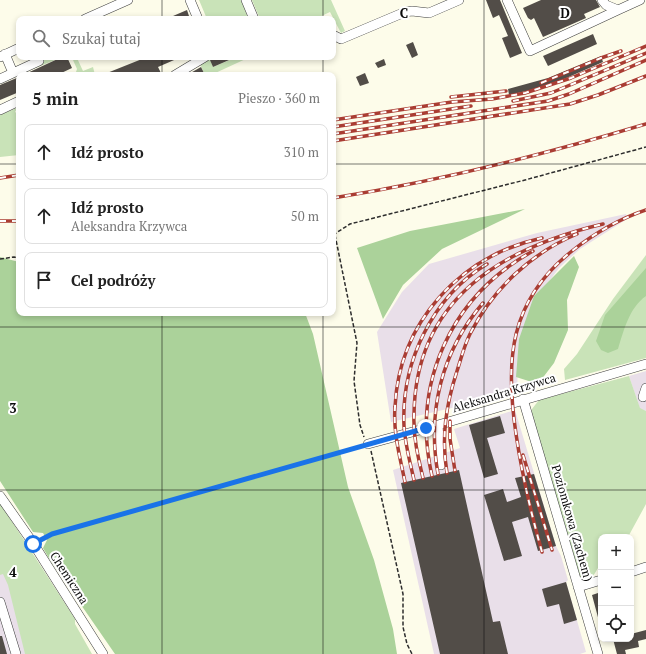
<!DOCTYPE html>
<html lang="pl">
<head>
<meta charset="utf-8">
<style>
	body { margin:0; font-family:"PT Serif",serif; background:#f6f6f6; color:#222 }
	.controls { position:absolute; right:12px; bottom:12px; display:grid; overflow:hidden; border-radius:8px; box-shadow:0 2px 6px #0003 }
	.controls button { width:36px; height:36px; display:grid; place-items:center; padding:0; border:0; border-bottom:1px solid #e0e0e0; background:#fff; color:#222; font:20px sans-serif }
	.stop { position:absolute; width:12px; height:12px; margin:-9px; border:3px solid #1a73e8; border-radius:50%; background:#fff }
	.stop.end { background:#1a73e8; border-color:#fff; box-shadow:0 1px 4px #0008 }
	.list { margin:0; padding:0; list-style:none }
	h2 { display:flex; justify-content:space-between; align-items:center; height:52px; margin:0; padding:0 16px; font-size:17px }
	h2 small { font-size:13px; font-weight:400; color:#767676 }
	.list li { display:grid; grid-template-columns:26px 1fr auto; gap:12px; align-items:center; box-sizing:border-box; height:56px; margin:0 8px 8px; padding:0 8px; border:1px solid #e0e0e0; border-radius:8px }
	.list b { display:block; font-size:15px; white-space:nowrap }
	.list p { margin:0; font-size:13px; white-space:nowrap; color:#767676 }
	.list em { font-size:13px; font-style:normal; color:#767676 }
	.icon { flex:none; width:22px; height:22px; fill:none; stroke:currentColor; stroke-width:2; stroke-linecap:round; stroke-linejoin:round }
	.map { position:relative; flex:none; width:646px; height:654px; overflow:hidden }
	.search { position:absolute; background:#fff; box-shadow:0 2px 6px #0003; left:16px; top:16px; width:320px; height:44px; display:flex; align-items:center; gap:10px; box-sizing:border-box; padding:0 14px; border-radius:8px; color:#767676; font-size:15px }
	.panel { position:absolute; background:#fff; box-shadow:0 2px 6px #0003; left:16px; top:72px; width:320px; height:244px; border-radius:8px }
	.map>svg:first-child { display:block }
</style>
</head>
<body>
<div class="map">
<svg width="646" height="654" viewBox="0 0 646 654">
	<rect width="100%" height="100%" fill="#fdfcea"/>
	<path fill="#e9dfe9" d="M626,214L627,219L580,249L559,268L537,298L518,361L517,393L391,422L377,332L402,292L429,264L537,233Z
		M646,371V411L640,409L629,376Z
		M515,410L556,546L561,556L568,580L566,582L586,652L580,654H434L393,470L460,448L454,429Z
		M0,560L59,654H0Z"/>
	<path fill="#c9e3b8" d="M199,0H242L248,19H230L229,17L222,19H207Z
		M252,0H331L345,31L341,33L330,12L315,19H260Z
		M38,57H62L26,72Z
		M237,57H250L211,75H200L204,73L200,64L210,59L213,67Z
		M77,58L83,71L93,67L95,75H75L77,69L73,60Z
		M19,107V110L15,111L19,120V155L0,157V115Z
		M646,255V358L565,380L564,369L577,354L613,299Z
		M629,376L640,408L646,411V504L628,537H601V563L592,578L579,577L531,418L532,409L539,400Z
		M0,503L75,619V624L92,654H25L8,585L3,574L0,575Z"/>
	<path fill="#abd29a" d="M525,209L442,249L403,285L383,319L357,248L410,231Z
		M574,256L579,267L567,300L568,330L554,363L538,384L516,377L519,339L534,296Z
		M0,257L19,262V313H305L313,334L348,487L374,560L393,629L397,654H115L50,560L43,548L47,540L43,533L33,532L0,481Z
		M646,268V296C629,308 624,330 618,349L608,353L601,350L596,341L605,315Z"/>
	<path fill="#524d48" d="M486,0H500L522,53L510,58L502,38L508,36L499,15L493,18Z
		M541,0H596L600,7L584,14L586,18L543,37L534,18L531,20L528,18L523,8Z
		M187,10L190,19H166Z
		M593,34L597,44L548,66L543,56Z
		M413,42L418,55L412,58L406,45Z
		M601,56L603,62L564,79L535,89L509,95L508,89L548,78Z
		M62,57H67L72,68L57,75H23Z
		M147,57H181L158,67L161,73L157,75H102Z
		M218,57H236L213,67L210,60Z
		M384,59L386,65L378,68L375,63Z
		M201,67L204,73L200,75H187Z
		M365,73L369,83L360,86L356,77Z
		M19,77V92L0,100V85Z
		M500,416L505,433L487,438L498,474L484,478L469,425Z
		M459,470L493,622L500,621L508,654H440L401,483Z
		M534,474L556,546L538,551L528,517L512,522L522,556L504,561L484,495L503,489L507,502L521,497L515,478Z
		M566,582L577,620L564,624L559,604L547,607L542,589Z
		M601,592V621H599L592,595Z
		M646,630V639L638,641L639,647L625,650L626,654H617L613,639H632L631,634Z
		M0,636H2L7,654H0Z"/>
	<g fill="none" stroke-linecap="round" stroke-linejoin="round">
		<defs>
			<path id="minor" d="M190,0L198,19
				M246,0L254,19
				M507,0L530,51L618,10
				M602,0L606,5L618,10L640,0
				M85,19L128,0
				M333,35L341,39L405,12L412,11L429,13L459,0
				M0,57L19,48
				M13,73L39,61
				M175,75L205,57
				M0,79L13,73L5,54
				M0,110L19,101
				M643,397L646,388
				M523,399L598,654
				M438,425L441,465
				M368,444L438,425L646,364
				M0,496L33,543L103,654
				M631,572L646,567
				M578,587L601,580
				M0,602L16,654"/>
		</defs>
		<use href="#minor" stroke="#3e3e3e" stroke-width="10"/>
		<path stroke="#2d2d2d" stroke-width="1.5" stroke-dasharray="4 2" stroke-linecap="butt" d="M333,235L350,224L525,180L646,147
			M335,235L357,343L354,381L360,425L364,437
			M0,259L14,257L19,258
			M371,451L403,594V627L407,644L412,654
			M40,540L52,534L360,446"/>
		<use href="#minor" stroke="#fff" stroke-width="9"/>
		<defs>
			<path id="rail" d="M541,83L601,58L621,51
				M451,97L506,91
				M513,101L551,93L646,53
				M333,120L452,102L492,99L525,93L571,78L646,46
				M333,127L471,106
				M333,134L548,101L569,94L646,60
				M333,141L570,104L598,95L646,76
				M0,178L19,175
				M333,198C439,181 543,155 646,124
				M0,221H19
				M450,421V439L455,471
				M523,455L552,550
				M447,473C441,437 446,405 457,371C461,359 464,346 470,334C492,290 531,253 577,234
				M438,474C427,412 441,352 483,303
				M432,476C411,384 450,297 533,251
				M423,478C418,457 413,436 414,415C415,299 502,248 603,224
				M414,480C410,462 405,444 404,426C401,363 432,297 487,264
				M405,482C400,457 393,433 395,407C399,322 460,256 542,238
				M542,552C531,513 522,475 516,434C505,360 509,301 572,251C595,233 619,219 646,210"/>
		</defs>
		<use href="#rail" stroke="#aa3d33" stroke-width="3.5"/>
		<use href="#rail" stroke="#fff" stroke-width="2" stroke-dasharray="6" stroke-linecap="butt"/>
	</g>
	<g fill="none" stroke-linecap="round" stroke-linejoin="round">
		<path stroke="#1a73e8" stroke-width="5" d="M33,544L52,534L426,428"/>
	</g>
	<path fill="none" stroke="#0b0b0b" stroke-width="1" stroke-opacity="0.55" d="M162,0V19M323,0V19M484,0V654M162,57V75M323,57V75M0,164H19M333,164H646M162,313V654M323,313V654M0,327H646M0,490H646"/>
	<g text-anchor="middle" stroke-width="4" stroke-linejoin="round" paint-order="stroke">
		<g font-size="12" fill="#0b0b0b" stroke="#fff">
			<text transform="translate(504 393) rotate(-17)" y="4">Aleksandra Krzywca</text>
			<text transform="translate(572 523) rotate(74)" y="4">Poziomkowa (Zachem)</text>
			<text transform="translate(69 578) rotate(57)" y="4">Chemiczna</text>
		</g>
	</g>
	<g font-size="13" text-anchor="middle" font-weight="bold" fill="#0b0b0b" stroke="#fff" stroke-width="4" stroke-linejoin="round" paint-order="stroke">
		<text x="404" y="18">C</text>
		<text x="565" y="18">D</text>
		<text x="13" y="413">3</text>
		<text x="13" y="577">4</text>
	</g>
</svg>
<div class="controls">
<button>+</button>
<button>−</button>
<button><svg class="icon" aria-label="locate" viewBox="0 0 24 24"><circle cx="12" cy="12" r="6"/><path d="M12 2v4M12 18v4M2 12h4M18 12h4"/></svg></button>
</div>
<div class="stop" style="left:33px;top:544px"></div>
<div class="stop end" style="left:426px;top:428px"></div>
<div class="search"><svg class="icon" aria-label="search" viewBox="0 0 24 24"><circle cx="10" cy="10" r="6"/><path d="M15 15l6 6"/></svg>Szukaj tutaj</div>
<section class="panel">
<h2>5 min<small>Pieszo · 360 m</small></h2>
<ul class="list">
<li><svg class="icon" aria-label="ahead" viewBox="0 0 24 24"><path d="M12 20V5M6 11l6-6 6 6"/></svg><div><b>Idź prosto</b></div><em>310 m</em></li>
<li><svg class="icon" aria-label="ahead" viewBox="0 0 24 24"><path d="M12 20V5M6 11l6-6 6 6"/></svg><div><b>Idź prosto</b><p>Aleksandra Krzywca</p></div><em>50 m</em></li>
<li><svg class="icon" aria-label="arrive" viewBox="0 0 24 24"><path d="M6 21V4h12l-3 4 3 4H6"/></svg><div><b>Cel podróży</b></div></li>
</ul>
</section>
</div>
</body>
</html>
